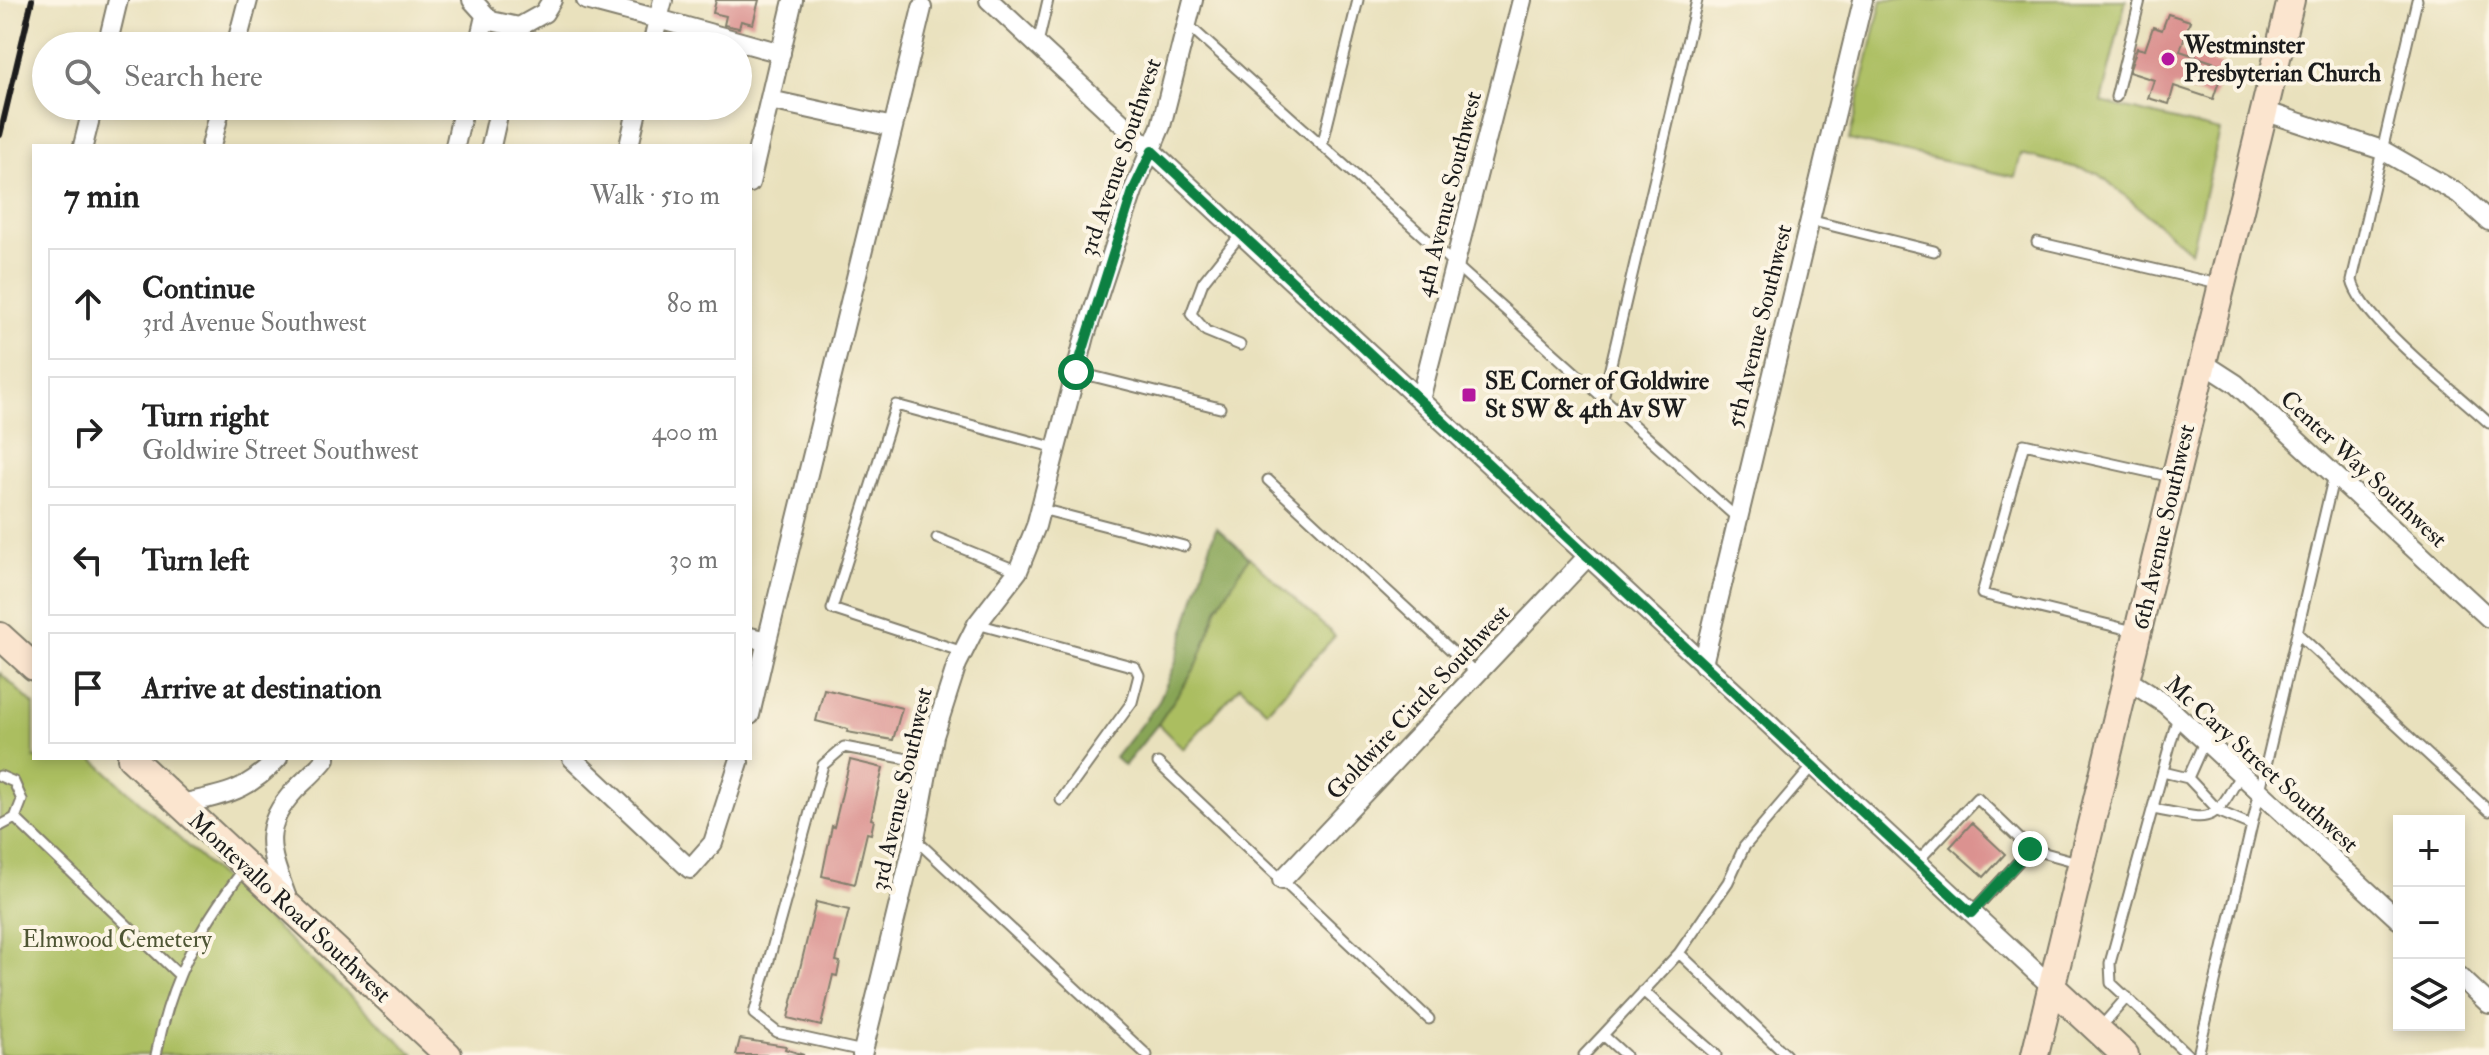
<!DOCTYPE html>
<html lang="en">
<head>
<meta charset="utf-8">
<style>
	body { margin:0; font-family:"IM FELL Double Pica",serif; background:#f6f6f6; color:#222 }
	.controls { position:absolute; right:24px; bottom:24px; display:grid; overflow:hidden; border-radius:0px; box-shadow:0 4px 12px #0003 }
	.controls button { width:72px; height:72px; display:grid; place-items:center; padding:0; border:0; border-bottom:2px solid #e0e0e0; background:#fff; color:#222; font:40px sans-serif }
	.stop { position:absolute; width:24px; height:24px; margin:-18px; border:6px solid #0b8043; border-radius:50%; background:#fff }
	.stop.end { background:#0b8043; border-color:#fff; box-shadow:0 2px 8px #0008 }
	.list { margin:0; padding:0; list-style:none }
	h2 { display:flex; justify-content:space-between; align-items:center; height:104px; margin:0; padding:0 32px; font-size:34px }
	h2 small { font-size:26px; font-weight:400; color:#767676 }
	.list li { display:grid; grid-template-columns:52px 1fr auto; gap:24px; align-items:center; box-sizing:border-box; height:112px; margin:0 16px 16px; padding:0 16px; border:2px solid #e0e0e0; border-radius:0px }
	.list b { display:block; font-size:30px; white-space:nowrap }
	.list p { margin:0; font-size:26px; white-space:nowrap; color:#767676 }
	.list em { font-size:26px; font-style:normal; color:#767676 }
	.icon { flex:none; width:44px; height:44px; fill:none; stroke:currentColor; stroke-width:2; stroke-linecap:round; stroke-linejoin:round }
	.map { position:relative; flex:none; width:2489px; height:1055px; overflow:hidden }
	.search { position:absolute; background:#fff; box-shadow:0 4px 12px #0003; left:32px; top:32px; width:720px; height:88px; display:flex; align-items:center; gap:20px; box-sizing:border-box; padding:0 28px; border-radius:44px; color:#767676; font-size:30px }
	.panel { position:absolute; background:#fff; box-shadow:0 4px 12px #0003; left:32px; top:144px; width:720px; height:616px; border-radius:0px }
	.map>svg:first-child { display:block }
</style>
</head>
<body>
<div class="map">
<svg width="2489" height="1055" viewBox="0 0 2489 1055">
	<rect width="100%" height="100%" fill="#fcf5e5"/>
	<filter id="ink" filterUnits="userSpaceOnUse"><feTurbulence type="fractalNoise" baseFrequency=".0125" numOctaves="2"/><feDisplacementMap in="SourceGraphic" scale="16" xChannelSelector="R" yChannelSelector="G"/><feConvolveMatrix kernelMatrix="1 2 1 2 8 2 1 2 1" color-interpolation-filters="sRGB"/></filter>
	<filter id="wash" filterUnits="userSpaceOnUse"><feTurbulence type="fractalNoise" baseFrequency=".006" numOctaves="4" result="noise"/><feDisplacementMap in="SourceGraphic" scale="32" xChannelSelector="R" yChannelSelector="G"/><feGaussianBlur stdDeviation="1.8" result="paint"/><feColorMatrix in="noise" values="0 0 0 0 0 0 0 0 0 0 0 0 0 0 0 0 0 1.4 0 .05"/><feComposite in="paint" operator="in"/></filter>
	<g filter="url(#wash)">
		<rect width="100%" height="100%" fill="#e9e1bd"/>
		<path fill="#abbe61" stroke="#646d3e" stroke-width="2" d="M1882,0H2126L2101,102L2220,131L2191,252L2098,173L2021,154L2015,177L1849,140Z
			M1249,557L1335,636L1267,711L1240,686L1183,749L1158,724L1197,665L1218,607Z
			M0,673L34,705V758H92L414,1055H0Z"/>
		<path fill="#88a557" stroke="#52603a" stroke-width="2" d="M1216,527L1249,557L1218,607L1197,665L1158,724L1124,766L1115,758L1158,703L1174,667Z"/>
		<g id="blocks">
			<path fill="#db9290" d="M716,0H759L753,24L741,21L739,28L724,25L726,16L713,13Z
				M2168,14L2190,21L2180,51L2224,66L2213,99L2174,86L2169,104L2148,98L2154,80L2129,72L2137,48L2145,50L2153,27L2162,30Z
				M824,689L902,708L893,740L847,732L848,729L816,721Z
				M850,760L883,768L871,819L874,820L871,834L867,833L855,884L822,876L832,826L834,827Z
				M1972,823L2005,854L1984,877L1950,847Z
				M816,902L849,910L836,961L840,962L837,976L833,975L821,1026L788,1018Z
				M740,1039L786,1046L785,1049L804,1055H736Z"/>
		</g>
	</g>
	<g filter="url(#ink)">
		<use href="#blocks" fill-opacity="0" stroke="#827e6c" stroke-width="2"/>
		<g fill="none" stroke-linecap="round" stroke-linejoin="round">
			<defs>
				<path id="lane" d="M2417,0L2352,280C2359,317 2458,394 2489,423
					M1187,24L1737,518
					M1038,43L1048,0
					M2116,97L2140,0
					M1322,146L1358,0
					M1809,220L1934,251
					M2037,242L2218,284
					M1240,345L1206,331L1191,314L1203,282L1241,234
					M1076,372L1220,408
					M1603,398L1697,0
					M1268,480L1478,675
					M1041,509L1184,546
					M937,538L1018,571
					M977,624L1135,667L1139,675L1132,702L1061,800
					M2134,631L1982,594L2024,444L2172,477
					M2297,633L2489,811
					M963,652L832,609L896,405L1056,448
					M2178,716L2110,963L2111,983L2188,1055
					M2205,740L2188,778L2220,812L2251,825
					M1158,763L1429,1019
					M2163,772L2188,778
					M0,776L14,782L22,800L15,818L0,826
					M2153,809C2211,819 2211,829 2241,773
					M15,818L178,974
					M915,839L1147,1055
					M2030,849L2081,863
					M1917,862L1977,798L2030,849L1971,913
					M1643,991L1716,1055
					M2100,1028L2127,997
					M863,1051L777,1032L754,1014L823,765L844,747L929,763
					M156,1055C171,978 198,930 244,869
					M1584,1055L1603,1035
					M1625,1055L1603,1035L1679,953
					M1786,1055L1679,953L1728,882L1744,847L1813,766
					M2198,1055L2334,475"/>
				<path id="street" d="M472,0L491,21L519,27L544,13L552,0
					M586,0L658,19L663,0
					M989,0L2052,987
					M107,46L118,0
					M236,46L248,0
					M478,46L485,16
					M652,46L658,19L781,53
					M2264,111L2382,150L2459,194L2489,221
					M893,127L922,8
					M83,146L93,106
					M211,146L221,106
					M455,146L464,106
					M491,146L500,106
					M629,146L638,106
					M750,183L793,0
					M2202,362L2236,384L2489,618
					M1420,400L1522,0
					M750,637L767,641L893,127L770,100
					M1703,664L1863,0
					M2126,679L2165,704L2399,920
					M750,715L767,641
					M572,758L690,869L713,843L739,762
					M180,804C224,795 247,792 278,758
					M1282,880L1588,556
					M288,901C272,856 257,830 295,790C305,780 317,770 326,758
					M2459,976L2489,1004
					M862,1055L915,838L934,736L957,664L977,624L1018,571L1036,526L1085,336L1133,191L1161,126L1193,0"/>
				<path id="secondary" d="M0,636L34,667
					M131,758L448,1055
					M2052,987L2125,1055
					M2035,1055L2291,0"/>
			</defs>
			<use href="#lane" stroke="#827e6c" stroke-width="13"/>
			<use href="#street" stroke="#827e6c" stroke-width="22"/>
			<use href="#secondary" stroke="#827e6c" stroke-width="30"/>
			<use href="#lane" stroke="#fff" stroke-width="9"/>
			<use href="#street" stroke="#fff" stroke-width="18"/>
			<use href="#secondary" stroke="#fbe5cf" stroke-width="26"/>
			<path stroke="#1c1c1c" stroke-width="6" d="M0,135L32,0"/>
		</g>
	</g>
	<g fill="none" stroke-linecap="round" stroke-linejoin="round" filter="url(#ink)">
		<path stroke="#0b8043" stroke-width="10" d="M1076,372L1133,191L1152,151L1971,913L2030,849"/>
	</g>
	<g fill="#b5179e" stroke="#fcf5e5" stroke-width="3">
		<circle cx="2168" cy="59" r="8"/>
		<rect x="1461" y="387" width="16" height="16" rx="4"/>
	</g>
	<g text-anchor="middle" stroke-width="8" stroke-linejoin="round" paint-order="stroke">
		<g font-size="24" font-weight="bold" fill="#1c1c1c" stroke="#fcf5e5" text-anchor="start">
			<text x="2184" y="53">Westminster<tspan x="2184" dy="28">Presbyterian Church</tspan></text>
			<text x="1485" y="389">SE Corner of Goldwire<tspan x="1485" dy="28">St SW &amp; 4th Av SW</tspan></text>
		</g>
		<g font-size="24" fill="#1c1c1c" stroke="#fcf5e5">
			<text transform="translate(1120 157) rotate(-71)" y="8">3rd Avenue Southwest</text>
			<text transform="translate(1448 194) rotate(-76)" y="8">4th Avenue Southwest</text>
			<text transform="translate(1759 326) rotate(-76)" y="8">5th Avenue Southwest</text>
			<text transform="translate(2364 469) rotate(43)" y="8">Center Way Southwest</text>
			<text transform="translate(2163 527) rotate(-77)" y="8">6th Avenue Southwest</text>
			<text transform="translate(1418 702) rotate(-47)" y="8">Goldwire Circle Southwest</text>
			<text transform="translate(2262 764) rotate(42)" y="8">Mc Cary Street Southwest</text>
			<text transform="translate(901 789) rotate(-77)" y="8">3rd Avenue Southwest</text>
			<text transform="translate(290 907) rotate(43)" y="8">Montevallo Road Southwest</text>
		</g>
		<g font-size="24" fill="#4e5534" stroke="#fcf5e5">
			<text x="117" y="947">Elmwood Cemetery</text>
		</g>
	</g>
</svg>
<div class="controls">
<button>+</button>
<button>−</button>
<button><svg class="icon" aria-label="layers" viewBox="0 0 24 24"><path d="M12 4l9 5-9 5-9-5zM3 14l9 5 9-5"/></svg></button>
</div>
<div class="stop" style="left:1076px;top:372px"></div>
<div class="stop end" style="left:2030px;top:849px"></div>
<div class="search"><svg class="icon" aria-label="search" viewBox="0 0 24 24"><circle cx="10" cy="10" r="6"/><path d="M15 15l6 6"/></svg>Search here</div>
<section class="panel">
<h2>7 min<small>Walk · 510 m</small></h2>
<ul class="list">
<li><svg class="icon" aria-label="ahead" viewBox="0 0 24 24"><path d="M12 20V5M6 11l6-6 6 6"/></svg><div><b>Continue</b><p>3rd Avenue Southwest</p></div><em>80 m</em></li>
<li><svg class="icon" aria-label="right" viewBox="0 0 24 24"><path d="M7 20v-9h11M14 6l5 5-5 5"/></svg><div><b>Turn right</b><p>Goldwire Street Southwest</p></div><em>400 m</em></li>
<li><svg class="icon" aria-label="left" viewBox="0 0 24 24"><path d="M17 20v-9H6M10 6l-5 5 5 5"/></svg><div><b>Turn left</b></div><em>30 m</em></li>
<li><svg class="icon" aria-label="arrive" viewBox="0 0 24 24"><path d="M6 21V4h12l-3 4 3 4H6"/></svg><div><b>Arrive at destination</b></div></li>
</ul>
</section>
</div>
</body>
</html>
